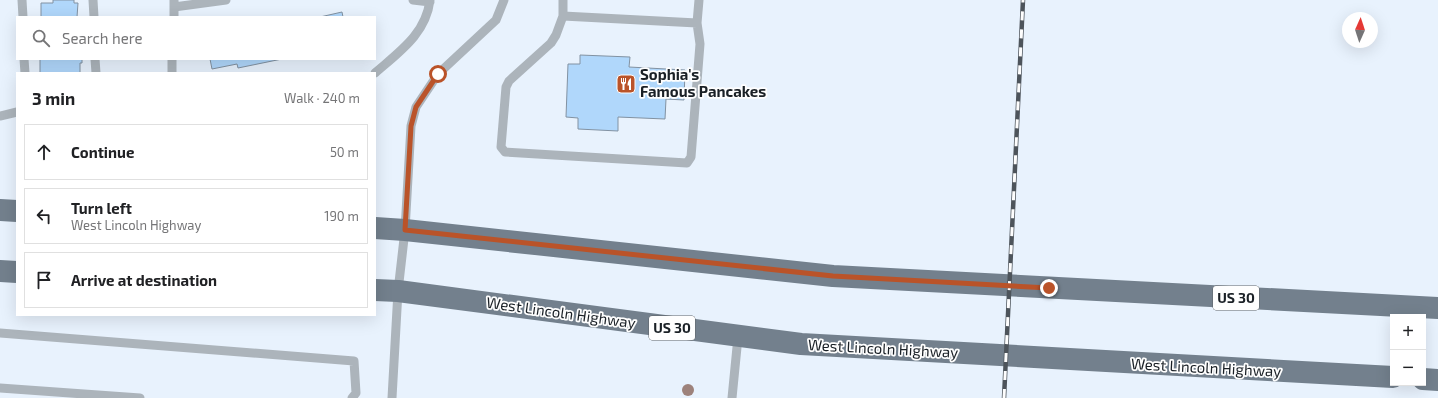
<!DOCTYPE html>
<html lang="en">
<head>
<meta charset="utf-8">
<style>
	body { margin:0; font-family:"Exo 2",sans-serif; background:#f6f6f6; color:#202124 }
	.controls { position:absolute; right:12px; bottom:12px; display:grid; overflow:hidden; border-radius:0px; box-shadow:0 4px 16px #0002 }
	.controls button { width:36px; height:36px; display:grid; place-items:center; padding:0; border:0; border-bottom:1px solid #e0e0e0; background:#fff; color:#202124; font:20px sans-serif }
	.compass { position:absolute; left:1342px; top:12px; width:36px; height:36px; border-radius:50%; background:#fff; box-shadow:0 4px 16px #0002; rotate:3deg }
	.stop { position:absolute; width:12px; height:12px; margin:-9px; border:3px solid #ba5329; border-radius:50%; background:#fff }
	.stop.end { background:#ba5329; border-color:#fff; box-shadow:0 1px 4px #0008 }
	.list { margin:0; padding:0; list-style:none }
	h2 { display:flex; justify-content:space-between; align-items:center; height:52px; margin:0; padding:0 16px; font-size:17px }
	h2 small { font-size:13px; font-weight:400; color:#757577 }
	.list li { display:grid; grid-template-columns:26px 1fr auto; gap:12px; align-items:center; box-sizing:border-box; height:56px; margin:0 8px 8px; padding:0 8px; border:1px solid #e0e0e0; border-radius:0px }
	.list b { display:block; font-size:15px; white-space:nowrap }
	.list p { margin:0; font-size:13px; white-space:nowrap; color:#757577 }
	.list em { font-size:13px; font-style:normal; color:#757577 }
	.icon { flex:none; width:22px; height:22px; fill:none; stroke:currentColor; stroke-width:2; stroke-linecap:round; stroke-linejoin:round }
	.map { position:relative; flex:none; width:1438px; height:398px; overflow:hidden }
	.search { position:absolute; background:#fff; box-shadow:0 4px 16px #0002; left:16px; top:16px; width:360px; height:44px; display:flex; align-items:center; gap:10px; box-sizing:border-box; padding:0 14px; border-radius:0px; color:#757577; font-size:15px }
	.panel { position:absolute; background:#fff; box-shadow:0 4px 16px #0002; left:16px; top:72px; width:360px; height:244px; border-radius:0px }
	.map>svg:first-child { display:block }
</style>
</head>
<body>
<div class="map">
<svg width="1438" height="398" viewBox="0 0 1438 398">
	<rect width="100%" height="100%" fill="#e8f2fd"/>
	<path fill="#b0d7fb" stroke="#8292a2" d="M53,0H74V3H78L77,17H41V3H53Z
		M342,12L343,17H320Z
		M580,55L630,57L629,67L685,70L684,100L666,99L665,119L618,117V131L578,129V118L566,117L568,64H580Z
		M40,59H82V63H80V73H40Z
		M210,59H282L238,68L237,64L212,69Z"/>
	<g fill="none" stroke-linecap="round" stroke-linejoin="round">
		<path stroke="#acb4bb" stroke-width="9" d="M22,0L23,17
			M93,0L94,17
			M413,0L430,2
			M563,0V16L697,23L699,0
			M174,7L226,0
			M563,16L556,35L551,43L509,81L506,87L501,147L505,152L687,163L691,157L700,44L697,23
			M174,17V0
			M24,59L25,73
			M95,59L96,73
			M172,73V59
			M375,73C399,52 426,34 430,0
			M0,116L17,112
			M0,333L354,361L356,393L352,398
			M0,388L140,398
			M392,398L398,291L405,230L411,126L416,107L438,74L496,20L504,0
			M732,398L738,337"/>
		<path stroke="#73808d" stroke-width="22" d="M0,210L17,211
			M375,228L405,230L833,276L1438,308
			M0,271L17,272
			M375,290L398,291L801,344L1393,377
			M1423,379L1438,380"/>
		<defs>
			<path id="rail" d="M1004,398L1023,0"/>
		</defs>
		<use href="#rail" stroke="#4d545b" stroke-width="4.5"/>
		<use href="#rail" stroke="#fefefe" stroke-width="3" stroke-dasharray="9" stroke-linecap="butt"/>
	</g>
	<circle fill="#9d827b" cx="688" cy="390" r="6"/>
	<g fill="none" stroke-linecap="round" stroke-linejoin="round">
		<path stroke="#ba5329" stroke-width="5" d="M438,74L416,107L411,126L405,230L833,276L1049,288"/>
	</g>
	<defs>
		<symbol id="restaurant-square" viewBox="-11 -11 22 22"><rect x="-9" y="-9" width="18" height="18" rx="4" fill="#ba5329" stroke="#fefefe"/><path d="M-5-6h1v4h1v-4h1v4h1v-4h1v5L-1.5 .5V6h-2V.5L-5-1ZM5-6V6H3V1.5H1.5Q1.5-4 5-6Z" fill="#fff"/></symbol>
	</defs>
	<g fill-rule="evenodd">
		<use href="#restaurant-square" x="615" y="73" width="22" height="22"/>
	</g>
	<g text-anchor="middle" stroke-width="3.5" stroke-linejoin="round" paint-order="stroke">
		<g fill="#fefefe" stroke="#5e6367" stroke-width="1">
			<rect x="1213" y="286" width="46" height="24" rx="3"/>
			<rect x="649" y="316" width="46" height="24" rx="3"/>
		</g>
		<g font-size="14" font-weight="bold" fill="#1a2026">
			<text x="1236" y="303">US 30</text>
			<text x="672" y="333">US 30</text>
		</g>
		<g font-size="15" font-weight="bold" fill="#1a2026" stroke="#fefefe" text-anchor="start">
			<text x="640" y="80">Sophia's<tspan x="640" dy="17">Famous Pancakes</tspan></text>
		</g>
		<g font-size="15" fill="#1a2026" stroke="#fefefe">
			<text transform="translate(561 313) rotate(8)" y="5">West Lincoln Highway</text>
			<text transform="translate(883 349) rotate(3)" y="5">West Lincoln Highway</text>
			<text transform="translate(1206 368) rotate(3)" y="5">West Lincoln Highway</text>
		</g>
	</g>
</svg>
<div class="controls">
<button>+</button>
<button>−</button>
</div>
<svg class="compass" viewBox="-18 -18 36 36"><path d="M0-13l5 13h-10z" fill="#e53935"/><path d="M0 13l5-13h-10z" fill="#757577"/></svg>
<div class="stop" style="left:438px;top:74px"></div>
<div class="stop end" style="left:1049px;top:288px"></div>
<div class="search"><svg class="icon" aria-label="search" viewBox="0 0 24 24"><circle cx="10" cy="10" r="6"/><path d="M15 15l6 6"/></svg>Search here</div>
<section class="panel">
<h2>3 min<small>Walk · 240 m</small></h2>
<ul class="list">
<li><svg class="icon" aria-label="ahead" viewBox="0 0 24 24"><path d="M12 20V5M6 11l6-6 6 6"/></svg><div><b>Continue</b></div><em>50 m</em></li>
<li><svg class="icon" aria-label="left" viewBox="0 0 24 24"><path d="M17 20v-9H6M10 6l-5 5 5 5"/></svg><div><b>Turn left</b><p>West Lincoln Highway</p></div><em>190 m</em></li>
<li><svg class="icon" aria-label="arrive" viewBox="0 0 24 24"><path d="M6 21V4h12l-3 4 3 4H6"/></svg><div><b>Arrive at destination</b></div></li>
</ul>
</section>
</div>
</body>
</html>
